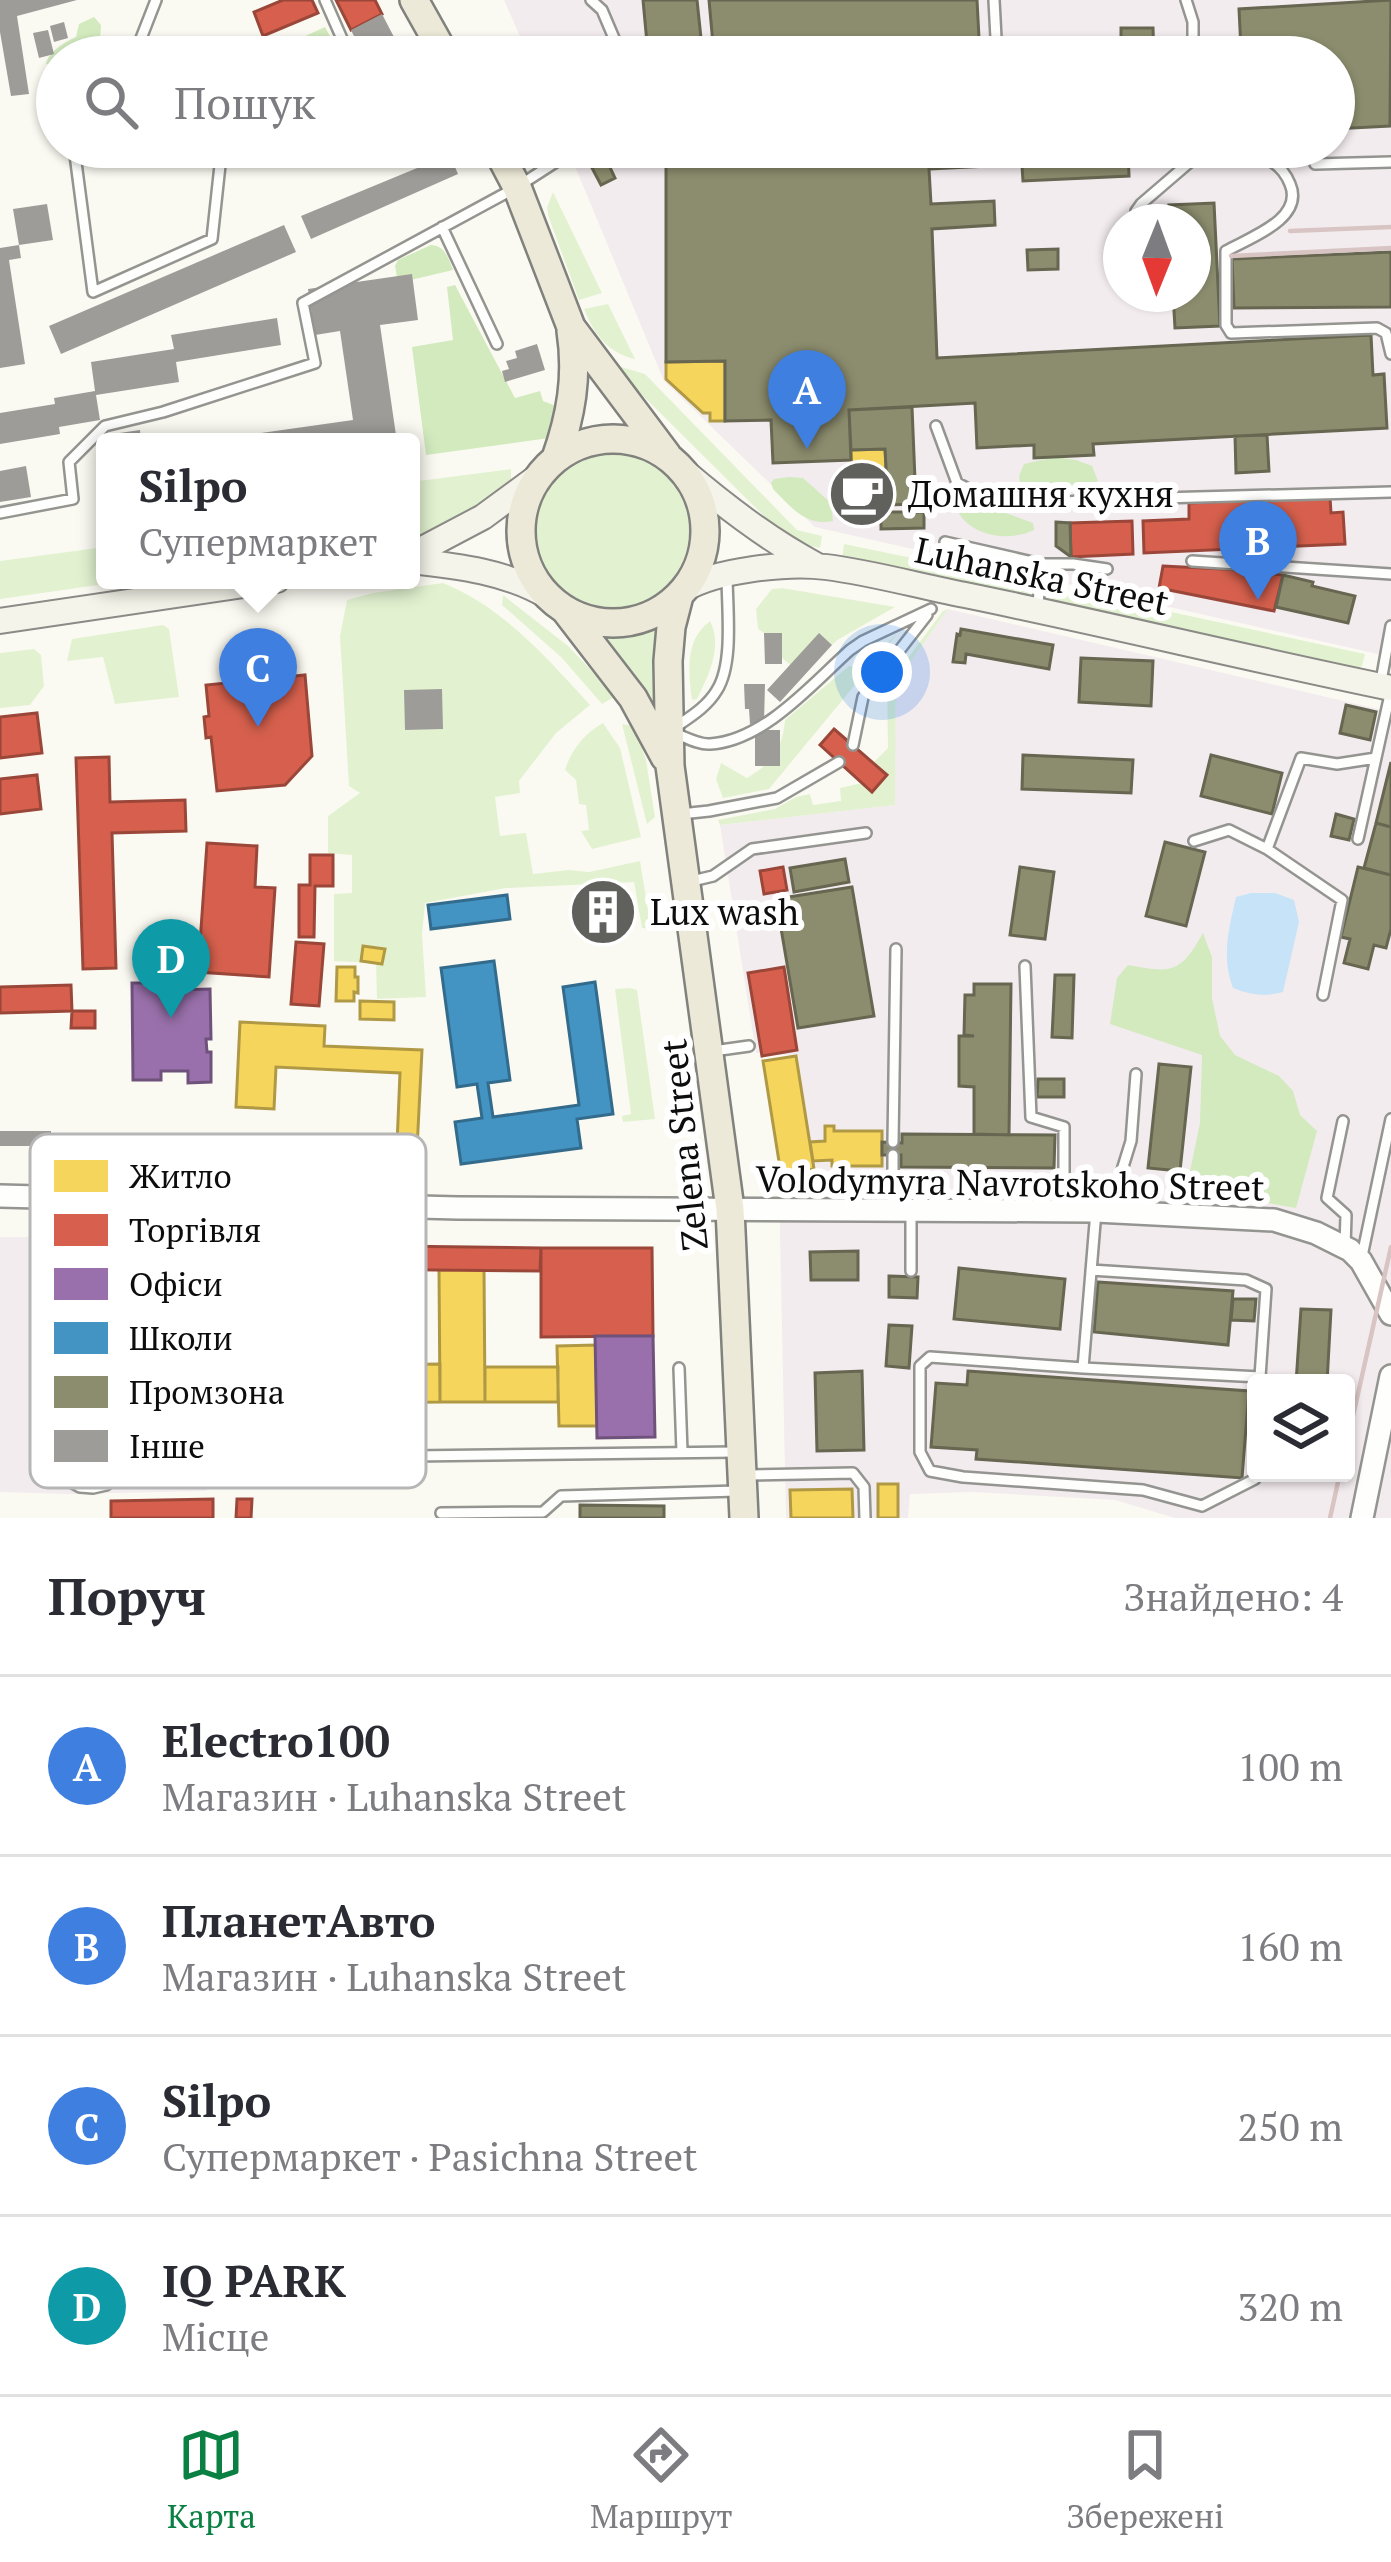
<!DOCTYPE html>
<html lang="uk">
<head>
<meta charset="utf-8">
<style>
	body { margin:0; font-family:"PT Serif",serif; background:#f2f2f3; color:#2b2b33 }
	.controls { position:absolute; right:36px; bottom:36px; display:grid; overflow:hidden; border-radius:12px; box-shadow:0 3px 9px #0004 }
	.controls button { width:108px; height:108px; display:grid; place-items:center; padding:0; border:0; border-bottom:3px solid #e1e1e2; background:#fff; color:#2b2b33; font:60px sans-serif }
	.compass { position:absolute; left:1103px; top:204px; width:108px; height:108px; border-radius:50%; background:#fff; box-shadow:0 3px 9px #0004; rotate:181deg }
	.you { position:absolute; left:882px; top:672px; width:42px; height:42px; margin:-30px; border:9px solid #fff; border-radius:50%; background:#1a73e8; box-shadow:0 0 0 18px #1a73e833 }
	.badge { display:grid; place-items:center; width:78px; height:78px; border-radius:50%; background:#0b8043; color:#fff; font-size:39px; font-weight:700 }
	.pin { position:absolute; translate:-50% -99px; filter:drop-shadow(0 3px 6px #0008) }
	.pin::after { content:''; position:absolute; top:63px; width:42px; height:36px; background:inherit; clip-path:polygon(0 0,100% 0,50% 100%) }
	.popup { position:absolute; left:96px; top:433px; width:324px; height:156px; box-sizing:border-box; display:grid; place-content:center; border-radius:12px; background:#fff; filter:drop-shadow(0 3px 9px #0005); font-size:39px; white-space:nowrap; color:#7c7c81 }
	.popup b { font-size:45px; color:#2b2b33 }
	.popup::after { content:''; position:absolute; left:50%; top:100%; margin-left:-24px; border:24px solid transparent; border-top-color:#fff }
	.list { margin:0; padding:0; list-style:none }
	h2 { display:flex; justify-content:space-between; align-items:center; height:156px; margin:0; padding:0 48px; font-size:51px }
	h2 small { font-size:39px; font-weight:400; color:#7c7c81 }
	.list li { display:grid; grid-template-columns:78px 1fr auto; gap:36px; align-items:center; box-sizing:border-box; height:180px; padding:0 48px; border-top:3px solid #e1e1e2 }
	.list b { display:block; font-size:45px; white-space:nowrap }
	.list p { margin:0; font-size:39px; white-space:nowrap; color:#7c7c81 }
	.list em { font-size:39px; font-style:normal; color:#7c7c81 }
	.icon { flex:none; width:66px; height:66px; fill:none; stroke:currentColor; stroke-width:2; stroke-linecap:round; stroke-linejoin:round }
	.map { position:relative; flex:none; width:1391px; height:1518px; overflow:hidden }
	.search { position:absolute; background:#fff; box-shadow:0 3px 9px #0004; left:36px; right:36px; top:36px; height:132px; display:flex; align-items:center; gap:30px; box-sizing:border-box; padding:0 42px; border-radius:66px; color:#7c7c81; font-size:45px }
	.sheet { height:876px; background:#fff }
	nav { display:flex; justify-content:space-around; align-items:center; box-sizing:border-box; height:168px; border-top:3px solid #e1e1e2; background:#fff; font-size:33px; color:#7c7c81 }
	nav a { display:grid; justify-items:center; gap:6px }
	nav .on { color:#0b8043 }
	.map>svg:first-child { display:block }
</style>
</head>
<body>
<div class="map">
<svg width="1391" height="1518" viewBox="0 0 1391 1518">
	<rect width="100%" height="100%" fill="#fbfaf2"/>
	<path fill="#f3ecef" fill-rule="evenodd" d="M504,0H1391V657L815,527L664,381L567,147H1334V57H529ZM1121,222H1193V294H1121Z
		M948,609L1391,712V1518H1175L1115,1500L971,1492L910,1494L908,1518H786L779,1185L814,1168L796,1056L756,1053L720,825L894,805L896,682ZM1256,1383H1346V1473H1256Z
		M0,1237H204L207,1491L72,1494L0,1492Z"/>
	<path fill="#e2f2d0" d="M553,192L602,293L579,300L549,218L547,208Z
		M608,304L635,359C608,353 594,334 584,309Z
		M611,364L645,374L797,530L822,536L820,548L801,544L778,530Z
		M535 531a77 77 0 1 1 154 0a77 77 0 1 1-154 0Z
		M511,469V485C482,508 447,528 411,538V482Z
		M844,544L1034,583L1029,595L1022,597L842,560Z
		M105,547V580H133L0,599V561Z
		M443,583C503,607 547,658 590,705L556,733L519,781L520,793L495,797L500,836L526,833L533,874L569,870L589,872L640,861L651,929L642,928L634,882L506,888L425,903L422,934L426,997L377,999L376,963L334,961V894L352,893V855L328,853V816L360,793L349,786L340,636L347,600L373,593Z
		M1051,586L1365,654L1362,666L1357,669L1058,606L1049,594Z
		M782,588L895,607L839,639L799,672L782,658V633H764L758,629L756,609L772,589Z
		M503,595L568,646L616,696L602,704L561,657L502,605Z
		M948,609L896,682L895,805L720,825L718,820L775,809L796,797L810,794L813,805L841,801L840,788L862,783L871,791L873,763L888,748L887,686L943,611Z
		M710,621C723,646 709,675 697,699L692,700C688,671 685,640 710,621Z
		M660,623L657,719L597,637L622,636Z
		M163,625L169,629L179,697L115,704L103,657L67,661L72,639Z
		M897,634L769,789L723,798L716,779L721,763L747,778C773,762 782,750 785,720L849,666L860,667Z
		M34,649L41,655L44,686L30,705L0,708V653Z
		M603,723L620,748L641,837L592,849L581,831L589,830L586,805L579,804L576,780L565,770C571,750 585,733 603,723Z
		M622,724L634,726L646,760L655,817L647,824Z
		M630,988L637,990L655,1119L623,1122L622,1116L631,1114L615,989Z"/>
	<path fill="#d2eabe" d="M94,17L101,25L100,40L88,55L57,57V66L46,64C49,51 65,42 76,37L79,24Z
		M325,27L341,57H223L255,45L277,49Z
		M431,245C445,246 448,257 453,270L398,283L395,266L398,260Z
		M455,285L515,398L540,391L543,401L556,406L564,395L549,438L426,455L412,347L453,340L447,287Z
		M1055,457L1076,460L1092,466L1098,481L1043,497L1021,491L1019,476L1024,464Z
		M789,477L803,478L831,503L833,521C806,527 791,507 773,489L771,483L774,479Z
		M959,501L990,507L1033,523L1034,530C1007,543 967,536 955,506Z
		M1203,933L1212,957V998L1220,1036L1235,1055L1279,1076L1293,1091L1300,1115L1317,1131L1296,1208L1228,1196L1172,1197L1189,1176L1200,1123L1202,1055L1110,1024L1117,978L1128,965C1172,973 1180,974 1203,933Z"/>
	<path fill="#c6e3f8" d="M1251,893H1275L1294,900L1299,922L1283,992C1264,997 1251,995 1233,988C1221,957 1229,928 1236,897Z"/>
	<path fill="#f6d55c" stroke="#b09944" stroke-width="3" d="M725,361V421H710V413H703L666,379V362Z
		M885,449L888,505L853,507L851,450Z
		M363,946L385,949L382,964L361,961Z
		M337,967H355V977H358V993L354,992V1001H336Z
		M360,1001L394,1002V1020L360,1019Z
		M240,1022L325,1026L324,1046L422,1050L416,1169L396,1168L400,1073L276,1067L274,1109L236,1107Z
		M796,1056L814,1169L781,1174L763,1061Z
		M825,1126H834V1131H882V1166H832V1160L813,1161L810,1142L825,1141Z
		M355,1268L357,1403L314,1404L312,1269Z
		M484,1269L485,1402H440L439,1270Z
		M596,1345L597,1426H559L557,1346Z
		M440,1364V1402L357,1403L356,1365Z
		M485,1367H558V1402H485Z
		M878,1484H898V1518H878Z
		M852,1489L853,1518H791L790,1490Z"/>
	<path fill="#d6604d" stroke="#9a473a" stroke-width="3" d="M283,0H312L318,13L263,36L254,12Z
		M336,0H375L382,14L351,30Z
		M1330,497L1331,513L1343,512L1345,544L1144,553L1143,521L1189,519V503Z
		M1132,521L1133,554L1071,557L1070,523Z
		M1163,566L1241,570L1283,575L1274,611L1159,588Z
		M305,675L312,756L285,785L217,791L211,737L206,738L204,717L209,716L206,685Z
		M37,713L42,753L0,758V717Z
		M834,729L887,775L872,792L820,745Z
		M109,757L110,802L185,800L186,831L112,833L116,968L83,969L76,758Z
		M37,775L41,809L0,814V779Z
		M207,843L257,846L255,887L275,888L269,977L198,972Z
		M310,855H333V886H315L314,937H299V885H310Z
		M783,867L787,890L764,894L760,871Z
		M609,892L613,930L598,932L594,894Z
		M296,942L324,944L319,1006L291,1004Z
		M784,967L797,1050L762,1056L748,973Z
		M71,985L72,1011L0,1013V987Z
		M72,1011H95V1028H71Z
		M237,1244L541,1248L540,1271L237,1268Z
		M541,1248H652L653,1336L541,1337Z
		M213,1499V1518H111V1501Z
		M237,1499H252L251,1518H236Z"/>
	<path fill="#9970ab" stroke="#6f527c" stroke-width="3" d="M132,983H161V998H172V990L210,989L211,1039H206L207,1052H211V1082L188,1083V1071H161V1080H133Z
		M595,1336H653L655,1437L597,1438Z"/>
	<path fill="#4393c3" stroke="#336b8c" stroke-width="3" d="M507,895L510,919L431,929L428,905Z
		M494,961L510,1080L488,1083L493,1117L579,1105L563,987L595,982L613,1114L577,1119L581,1148L461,1164L455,1122L482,1118L477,1084L457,1087L441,968Z"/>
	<path fill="#8c8c6e" stroke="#666651" stroke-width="3" d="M643,0H697L701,38L647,43Z
		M709,0H977L980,57H666V47L713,44Z
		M1391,0L1390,126L1334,129V57H1219V49H1241L1239,9Z
		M1121,28H1153L1154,57H1121Z
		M657,43L659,57H640L639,44Z
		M666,147H987L988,166L929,169L931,204L994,201L995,225L932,229L937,358L1371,335L1373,375L1384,374L1387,428L1093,444L1094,455L1034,458V445L977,448L975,403L849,410L851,460L773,463L771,420L725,421V361L666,362Z
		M1128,147L1129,176L1023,181L1021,151Z
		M607,161L615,178L601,185L592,168Z
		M1214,203L1220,326L1175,328L1173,294H1193V222H1170L1169,205Z
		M1058,249V269L1028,270L1027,250Z
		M1391,252V307L1234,308L1232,259Z
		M912,407L916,504L888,505L885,449L851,450L849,410Z
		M1267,435L1269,471L1236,473L1235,436Z
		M881,512H924V528L881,529Z
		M1056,522L1070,523L1071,557L1056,546Z
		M1283,575L1313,582L1312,586L1355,596L1348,623L1276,607Z
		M961,629L1053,645L1049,669L966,654L965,663L953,662L957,634L960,635Z
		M1081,658L1153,661L1151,706L1079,702Z
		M1346,705L1376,712L1370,740L1340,733Z
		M1023,755L1133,760L1131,793L1022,789Z
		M1211,755L1282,773L1272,814L1201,796Z
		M1391,762V827L1376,823Z
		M1336,814L1354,819L1349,840L1331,836Z
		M1376,823L1391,827V875L1364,868Z
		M1165,842L1205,852L1186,926L1146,916Z
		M845,859L849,882L794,892L790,868Z
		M1020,867L1054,872L1045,939L1010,935Z
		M1358,867L1391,875V929L1386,948L1374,945L1368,969L1344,963L1350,939L1341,937Z
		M852,887L874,1016L798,1028L776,899Z
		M1055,975H1074L1072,1038L1052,1037Z
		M974,984H1011L1009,1135L974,1134V1087L959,1086V1036H974L964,1035L965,995H974Z
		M1159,1064L1191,1067L1180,1171L1148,1168Z
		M1038,1079H1064V1097H1037Z
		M902,1134L1055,1135L1054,1168L901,1167V1155H882V1142L902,1143Z
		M101,1244L199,1245V1279L101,1278Z
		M858,1251V1280H811L810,1252Z
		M959,1268L1065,1279L1060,1329L954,1319Z
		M889,1276L918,1277L917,1298L889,1297Z
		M1098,1282L1233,1291L1228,1345L1094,1332Z
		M1233,1299H1256L1254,1321L1231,1320Z
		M1301,1309L1331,1310L1327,1383H1296Z
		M73,1313H103L105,1431H75Z
		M889,1325L912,1326L909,1368L886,1366Z
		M187,1331L194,1481L164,1483L157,1333Z
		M862,1371L864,1450L817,1451L815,1373Z
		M968,1371L1249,1391L1242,1478L976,1459L977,1450L931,1447L936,1383L967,1385Z
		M580,1505L664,1506V1518H580Z"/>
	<path fill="#9e9c98" d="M0,0H77L17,16L29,94L11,96L0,32Z
		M382,14L395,39L363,55L351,30Z
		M64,22L68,38L54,42L50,26Z
		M48,30L54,54L39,58L33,33Z
		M447,148L458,174L311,239L301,216L422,166L419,160Z
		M47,204L53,240L19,245L13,209Z
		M284,225L296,252L61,354L49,326Z
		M19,245L21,258L9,260L25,364L0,368V248Z
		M412,274L418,320L380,325L397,442H220L219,439L353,420L340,331L315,335L308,289Z
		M277,318L281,345L176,362L179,382L96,395L100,420L59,427L60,434L0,444V413L55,404L54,398L95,391L91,362L174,349L171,335Z
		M537,344L545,370L505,382L502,371L509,369L506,361L517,358L515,351Z
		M140,430L141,442H107L106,435Z
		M26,466L31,497L0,502V471Z
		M764,633H782V664H765Z
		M819,633L832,645L780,702L767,690Z
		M744,684H765L764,723L750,724L749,709H745Z
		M442,689L443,729L405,730L404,690Z
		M755,730H780V766H755Z
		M0,1131H51V1146H0Z
		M126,1158L189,1159V1179L126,1178Z
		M229,1163L274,1164L273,1181H229Z"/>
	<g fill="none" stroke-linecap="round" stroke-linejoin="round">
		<defs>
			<path id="service" d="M325,0L350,57
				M591,0L602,10L622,57
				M994,0L997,57
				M1186,0L1193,22V57
				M127,57L140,41
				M145,57L140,41L156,0
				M74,147L93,292L212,239L222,147
				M1193,147L1198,155C1216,156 1258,154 1272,162C1280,166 1287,176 1290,184C1305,219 1249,238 1226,251V325L1231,333L1377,328L1386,333L1391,354
				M1315,164L1391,162
				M1136,222V211L1141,204L1198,155
				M442,227L497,344
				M936,426L957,483L997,504L1033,506L1086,500L1391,492
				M0,513L73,499L69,462L105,426L163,412L315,363L303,303L517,187L579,147
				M945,542L1041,564L1038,605
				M1192,561L1391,574
				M1041,564H1073L1107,569
				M1381,681L1391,626
				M674,728C690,717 707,707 717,690C734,663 727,608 727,575
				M674,733C685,737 699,745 710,744C764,741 813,683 850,650L863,641L931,609
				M853,745L863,697L927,615
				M681,814L709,811L777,798L839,762
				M1358,839L1391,690
				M1194,841L1229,830L1267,849
				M688,882L713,876L752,849L866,833
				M1025,966L1031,1117L1064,1127V1211
				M1323,995L1342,900L1267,849L1301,758L1337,764L1376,758
				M713,1051L749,1046
				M1343,1121L1327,1198L1346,1215L1345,1247
				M893,1142L896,949
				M73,1197L77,1282L38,1341L40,1435L57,1445L60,1472L69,1481L80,1487L93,1488L106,1485L116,1478L124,1467L134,1452L130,1340
				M893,1209V1155
				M911,1209V1271
				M1096,1211L1083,1368L930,1357L920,1366V1452L930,1471L963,1477L1143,1490L1202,1506L1255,1479L1256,1467
				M1122,1213V1170L1131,1141L1136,1074
				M1362,1256L1391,1119
				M1091,1270L1246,1280L1266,1289L1260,1377
				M679,1368L682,1452
				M1083,1368L1260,1377V1380
				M248,1458L736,1452
				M747,1475L853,1473L864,1487L865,1518
				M441,1513L543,1512L561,1496L737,1491"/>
			<path id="tertiary" d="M0,1196L458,1208L1096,1211L1274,1220L1316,1233L1350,1250L1361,1261L1391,1314
				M1362,1518L1391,1376"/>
			<path id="secondary" d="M686,473C727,508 769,540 816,565
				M411,555L483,517L536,478
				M411,561C458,566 508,572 549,597
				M683,590C715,570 789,562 826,567C874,573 922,587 970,596C1111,625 1250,659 1391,688
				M0,621L277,580"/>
			<path id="primary" d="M414,0L446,57
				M496,147L517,187L571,327L667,455
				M521 531a92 92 0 1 1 184 0a92 92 0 1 1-184 0Z
				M556,458C571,416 578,376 571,331
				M679,596L671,627L668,661L670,766L730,1209L744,1518
				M566,611L633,698L665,757"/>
		</defs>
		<use href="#service" stroke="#949490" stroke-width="14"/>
		<use href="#tertiary" stroke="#949490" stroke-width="26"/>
		<use href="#secondary" stroke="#8b8a87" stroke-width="28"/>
		<use href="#primary" stroke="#81817d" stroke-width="32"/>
		<use href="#service" stroke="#fefefd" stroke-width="9"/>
		<use href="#tertiary" stroke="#fefefd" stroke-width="21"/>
		<use href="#secondary" stroke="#f5f4ea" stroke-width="24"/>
		<use href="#primary" stroke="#ede9d8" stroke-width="27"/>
		<path stroke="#d8c4c3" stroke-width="4.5" d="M1290,231L1391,227
			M1231,256L1391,248
			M1346,1447L1391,1247
			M1330,1518L1340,1473"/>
	</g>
	<defs>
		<symbol id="cafe-disc" viewBox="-11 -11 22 22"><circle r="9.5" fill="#60605d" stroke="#fff"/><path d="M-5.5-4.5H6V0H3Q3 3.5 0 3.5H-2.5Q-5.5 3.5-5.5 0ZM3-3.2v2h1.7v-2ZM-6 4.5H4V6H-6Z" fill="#fff"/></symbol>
		<symbol id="building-disc" viewBox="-11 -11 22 22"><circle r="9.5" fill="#60605d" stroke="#fff"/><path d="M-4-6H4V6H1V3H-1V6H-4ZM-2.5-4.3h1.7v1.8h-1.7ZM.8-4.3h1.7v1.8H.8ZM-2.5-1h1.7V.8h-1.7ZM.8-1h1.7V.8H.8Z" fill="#fff"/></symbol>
	</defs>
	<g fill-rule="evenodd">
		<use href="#cafe-disc" x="824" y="456" width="76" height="76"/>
		<use href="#building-disc" x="565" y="874" width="76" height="76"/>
	</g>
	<g text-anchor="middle" stroke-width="12" stroke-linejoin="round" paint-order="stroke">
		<g font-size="36" fill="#0d0d0d" stroke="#fff" text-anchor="start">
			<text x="908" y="507">Домашня кухня</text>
			<text x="650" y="925">Lux wash</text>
		</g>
		<g font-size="36" fill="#0d0d0d" stroke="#fff">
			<text transform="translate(1042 576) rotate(12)" y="13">Luhanska Street</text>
			<text transform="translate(684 1145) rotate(-96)" y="13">Zelena Street</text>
			<text transform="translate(1010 1183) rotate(1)" y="13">Volodymyra Navrotskoho Street</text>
		</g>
	</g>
	<rect x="30" y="1134" width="396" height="354" rx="18" fill="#fff" stroke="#b6b6b6" stroke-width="3"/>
	<rect x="54" y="1160" width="54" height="32" fill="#f6d55c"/>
	<rect x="54" y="1214" width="54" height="32" fill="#d6604d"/>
	<rect x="54" y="1268" width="54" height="32" fill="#9970ab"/>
	<rect x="54" y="1322" width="54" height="32" fill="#4393c3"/>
	<rect x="54" y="1376" width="54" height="32" fill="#8c8c6e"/>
	<rect x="54" y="1430" width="54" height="32" fill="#9e9c98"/>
	<g font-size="33" fill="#0d0d0d">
		<text x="129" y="1188">Житло</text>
		<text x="129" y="1242">Торгівля</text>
		<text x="129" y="1296">Офіси</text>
		<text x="129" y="1350">Школи</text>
		<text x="129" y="1404">Промзона</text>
		<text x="129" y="1458">Інше</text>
	</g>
</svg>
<div class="controls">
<button><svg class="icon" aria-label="layers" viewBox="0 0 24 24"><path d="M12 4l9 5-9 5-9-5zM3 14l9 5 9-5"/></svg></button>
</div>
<svg class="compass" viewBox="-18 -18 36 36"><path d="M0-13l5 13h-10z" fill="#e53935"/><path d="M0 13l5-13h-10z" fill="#7c7c81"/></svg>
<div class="you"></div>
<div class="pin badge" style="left:807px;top:449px;background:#3f7fe0">A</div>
<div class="pin badge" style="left:1258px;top:600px;background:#3f7fe0">B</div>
<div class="pin badge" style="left:258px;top:727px;background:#3f7fe0">C</div>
<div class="popup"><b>Silpo</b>Супермаркет</div>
<div class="pin badge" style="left:171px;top:1018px;background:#0f9aa8">D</div>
<div class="search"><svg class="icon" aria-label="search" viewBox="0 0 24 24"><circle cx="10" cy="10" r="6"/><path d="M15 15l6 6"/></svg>Пошук</div>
</div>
<section class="sheet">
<h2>Поруч<small>Знайдено: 4</small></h2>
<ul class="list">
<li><span class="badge" style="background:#3f7fe0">A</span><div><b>Electro100</b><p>Магазин · Luhanska Street</p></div><em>100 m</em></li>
<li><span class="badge" style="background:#3f7fe0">B</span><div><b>ПланетАвто</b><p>Магазин · Luhanska Street</p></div><em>160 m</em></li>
<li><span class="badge" style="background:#3f7fe0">C</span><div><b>Silpo</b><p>Супермаркет · Pasichna Street</p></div><em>250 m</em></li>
<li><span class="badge" style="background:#0f9aa8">D</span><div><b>IQ PARK</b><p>Місце</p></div><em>320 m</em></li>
</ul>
</section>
<nav>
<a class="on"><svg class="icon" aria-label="map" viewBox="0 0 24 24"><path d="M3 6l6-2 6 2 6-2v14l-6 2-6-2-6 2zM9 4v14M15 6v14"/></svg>Карта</a>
<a><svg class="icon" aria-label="directions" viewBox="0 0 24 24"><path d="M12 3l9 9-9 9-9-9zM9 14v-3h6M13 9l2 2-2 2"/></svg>Маршрут</a>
<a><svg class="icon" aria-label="saved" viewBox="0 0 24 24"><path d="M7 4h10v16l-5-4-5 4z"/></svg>Збережені</a>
</nav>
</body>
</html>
